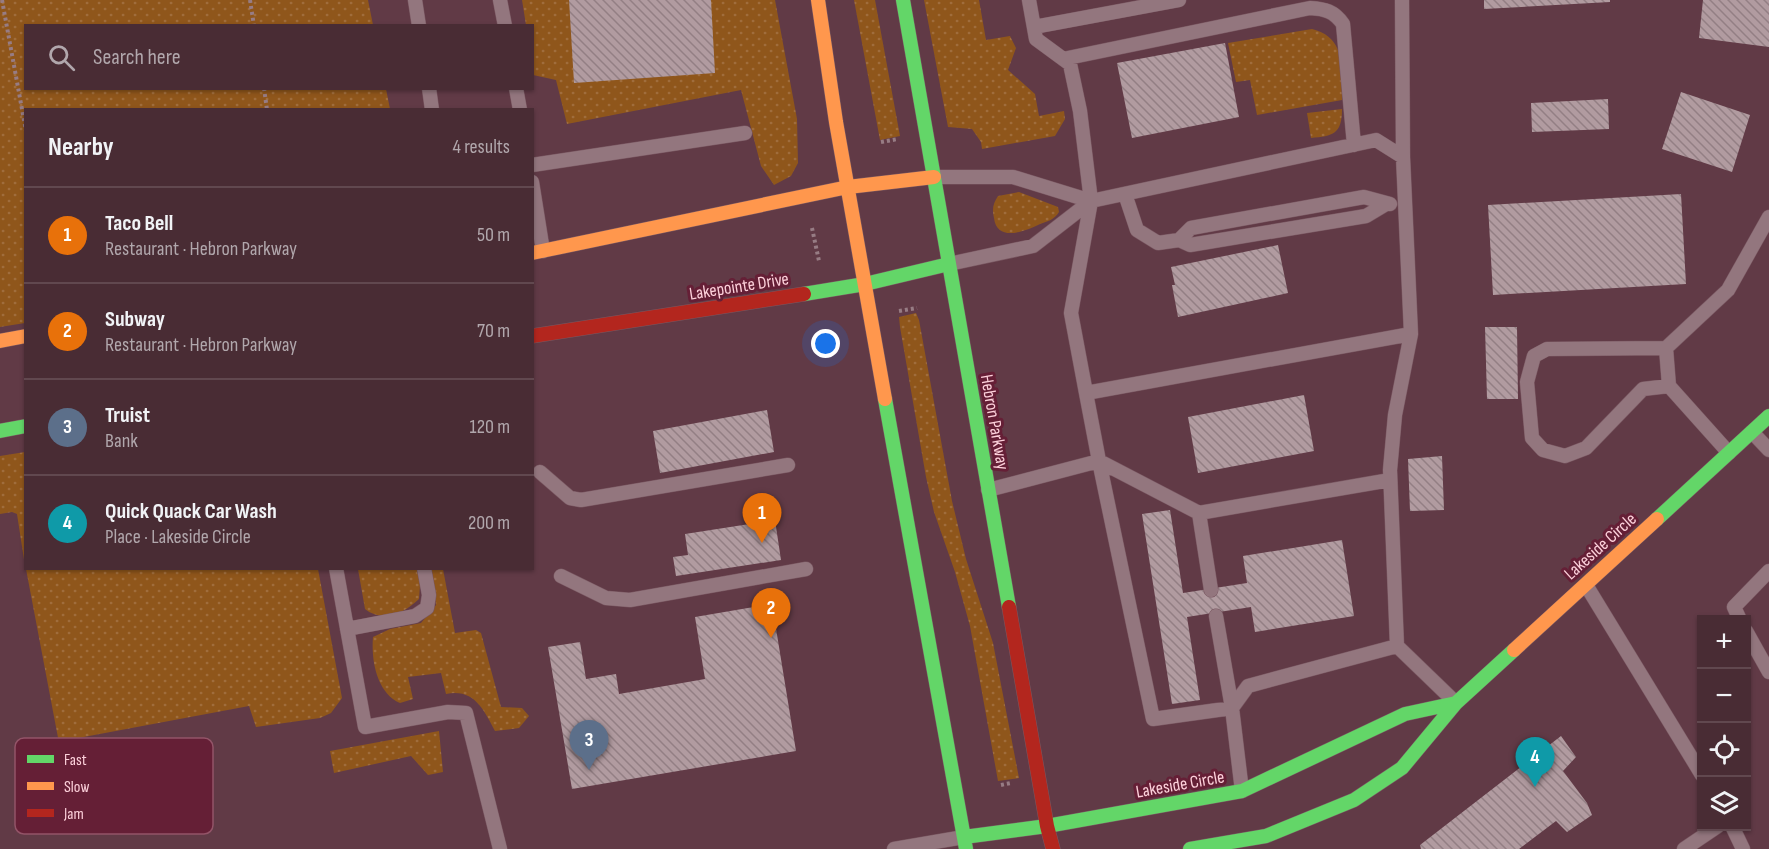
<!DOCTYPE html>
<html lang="en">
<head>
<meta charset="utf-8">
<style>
	body { margin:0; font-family:"Sofia Sans Condensed",sans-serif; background:#50343c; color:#f1f3f6 }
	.controls { position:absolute; right:18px; bottom:18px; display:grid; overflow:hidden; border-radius:0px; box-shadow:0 2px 4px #0004 }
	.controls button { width:54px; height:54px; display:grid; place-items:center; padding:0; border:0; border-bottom:2px solid #61484f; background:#492c34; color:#f1f3f6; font:30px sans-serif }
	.you { position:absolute; left:826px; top:344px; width:21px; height:21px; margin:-15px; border:4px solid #fff; border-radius:50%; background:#1a73e8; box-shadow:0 0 0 9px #1a73e833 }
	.badge { display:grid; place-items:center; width:39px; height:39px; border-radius:50%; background:#c69ca7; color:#fff; font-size:20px; font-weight:700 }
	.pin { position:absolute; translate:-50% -50px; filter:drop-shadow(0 2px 3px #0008) }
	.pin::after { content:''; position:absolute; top:32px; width:21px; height:18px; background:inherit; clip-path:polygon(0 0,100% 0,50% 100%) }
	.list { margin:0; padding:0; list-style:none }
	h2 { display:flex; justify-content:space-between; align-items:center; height:78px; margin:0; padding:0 24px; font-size:26px }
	h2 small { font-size:20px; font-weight:400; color:#b1a7ac }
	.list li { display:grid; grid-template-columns:39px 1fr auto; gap:18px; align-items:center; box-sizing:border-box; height:96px; padding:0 24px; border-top:2px solid #61484f }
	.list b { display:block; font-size:22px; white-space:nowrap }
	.list p { margin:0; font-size:20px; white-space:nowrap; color:#b1a7ac }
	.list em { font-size:20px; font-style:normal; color:#b1a7ac }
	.icon { flex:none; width:33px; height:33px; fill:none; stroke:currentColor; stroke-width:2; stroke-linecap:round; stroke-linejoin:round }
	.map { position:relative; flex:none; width:1769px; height:849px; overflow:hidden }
	.search { position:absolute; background:#492c34; box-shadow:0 2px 4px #0004; left:24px; top:24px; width:510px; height:66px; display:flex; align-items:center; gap:15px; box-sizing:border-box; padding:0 21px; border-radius:0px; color:#b1a7ac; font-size:22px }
	.panel { position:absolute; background:#492c34; box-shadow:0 2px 4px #0004; left:24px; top:108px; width:510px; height:462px; border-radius:0px }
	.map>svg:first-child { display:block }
</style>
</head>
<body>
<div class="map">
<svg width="1769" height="849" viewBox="0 0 1769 849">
	<defs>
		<pattern id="grass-dots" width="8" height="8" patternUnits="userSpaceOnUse" patternTransform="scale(1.5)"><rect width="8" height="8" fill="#8f561b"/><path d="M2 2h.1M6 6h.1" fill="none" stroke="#a06d3c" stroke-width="1.8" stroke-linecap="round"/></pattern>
		<pattern id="building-back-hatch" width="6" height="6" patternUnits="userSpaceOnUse" patternTransform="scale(1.5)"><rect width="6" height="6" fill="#b19ba0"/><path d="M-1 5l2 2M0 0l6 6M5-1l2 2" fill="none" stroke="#937f84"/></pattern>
	</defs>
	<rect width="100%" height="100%" fill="#613a46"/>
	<path fill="url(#grass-dots)" d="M0,0H368L373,25L26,26V88L386,89L390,109L26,110L25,323L0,327Z
		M522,0H775L797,119L798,163L791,176L774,185L761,166L741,90L567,124L556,80L533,75L532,26L526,25Z
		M854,0H875L900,136L880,140Z
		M924,0H979L986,40L1010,36L1016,48L1008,70L1035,94L1039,116L1064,111L1065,119L1055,136L982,149L981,142L972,129L948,127Z
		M1312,29C1348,38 1341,71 1342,100L1257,115L1250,80L1236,82L1228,43Z
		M1342,109C1342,134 1333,136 1311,138L1307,113Z
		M1019,192L1058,207L1059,212C1054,220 1048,221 1040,224C1026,231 997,243 994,218C992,208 993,204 998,196Z
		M916,313L919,320L952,501L966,559L993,643L1019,778L998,781L970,626L955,572L934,512L926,477L900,327L899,317Z
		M25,452H26L25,566L17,514L12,512L0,514V456Z
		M26,569H318L342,698L331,713L320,718L256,727L249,706L73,739L76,760L63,764Z
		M358,569H417L420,585L419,599C403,614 383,623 365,609Z
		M430,569H443L455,633L476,630L481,633L501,707L522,708L529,716L519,728L495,731C484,710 474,688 446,694L441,673L408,677L413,699L400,703C377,693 371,661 373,637L390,629L421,623L436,605Z
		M439,731L443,772L428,775L411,756L334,773L330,751Z"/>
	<path fill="url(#building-back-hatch)" d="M569,0H711L715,73L574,83Z
		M1484,0H1610V2L1484,9Z
		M1703,0H1769V47L1699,38Z
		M1225,43L1239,117L1132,138L1117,63Z
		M1681,92L1750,115L1732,172L1662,149Z
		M1608,99L1609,129L1532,132L1531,103Z
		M1681,194L1686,284L1493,295L1488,205Z
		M1278,245L1288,293L1178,317L1172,285H1175L1171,267Z
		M1485,327H1517L1518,399H1487Z
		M1304,395L1314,451L1198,473L1188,417Z
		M767,410L774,452L660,473L653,431Z
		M1442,456L1444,510L1410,511L1408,459Z
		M1170,510L1183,593L1247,583L1243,556L1342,540L1354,616L1255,632L1251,607L1187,617L1200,700L1172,704L1142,514Z
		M775,520L781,560L676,576L673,557L688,555L685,534Z
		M772,604L796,751L572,789L548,647L580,642L586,679L616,674L619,694L705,679L695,617Z
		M1561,736L1576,757L1563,771L1587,803L1592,815L1567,832L1556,821L1519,849H1421L1420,845Z"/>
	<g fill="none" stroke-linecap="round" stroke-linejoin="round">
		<defs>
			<path id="lane" d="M415,0L419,26
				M500,0L505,26
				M1029,0L1036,39L1070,64L1080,111L1091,201L1071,313L1086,393L1411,334L1403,157L1376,140L1091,201
				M1402,0L1403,157
				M1034,27L1179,0
				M1063,59L1310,8C1325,9 1334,11 1343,24L1354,145
				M429,88L432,110
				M516,88L520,110
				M532,165L745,133
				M934,177H1013L1091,201L1033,246L949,264
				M532,182L543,251
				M1125,194L1137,230L1158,243L1179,240L1190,245L1366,216L1386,204
				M1179,240L1191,228L1364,197L1390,204
				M1666,348L1669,386L1729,453
				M1669,386L1643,389L1586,448L1565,456L1543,450L1532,438L1527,382L1534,356L1547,349L1666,348L1728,290L1769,217
				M1752,432L1769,450
				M540,472L570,498L581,500L788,465
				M988,490L1099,461L1086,393
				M1199,513L1211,590
				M336,568L365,727L448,712L466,713L500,849
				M561,576L606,598L630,600L806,569
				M1586,585L1702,775
				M1216,616L1232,708L1153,719L1099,461L1199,513L1390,480
				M1740,620L1734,607L1769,571
				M347,629L415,616L427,608L429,595L424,568
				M1746,631L1769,672
				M1397,646L1390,470L1395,415L1411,334
				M1242,791L1232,708L1248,686L1397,646L1455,702
				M1732,826L1743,849
				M894,849L964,837
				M1684,849L1718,826"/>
			<path id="fast" d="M903,0L1009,607
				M804,294L865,284L949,264
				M885,399L966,849
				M0,431L26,426
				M1657,519L1769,416
				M964,837L1047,826L1242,791L1405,714L1456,703
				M1190,849L1266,836L1354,800L1402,768L1456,703L1514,650"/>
			<path id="slow" d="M818,0L836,122L885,399
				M532,253L848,187L934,177
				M0,341L26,336
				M1514,650L1657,519"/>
			<path id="jam" d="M532,336L804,294
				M1009,607L1047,826L1053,849"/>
		</defs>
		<use href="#lane" stroke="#7a5862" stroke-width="15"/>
		<use href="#fast" stroke="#7a5862" stroke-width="15"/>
		<use href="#slow" stroke="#7a5862" stroke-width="15"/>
		<use href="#jam" stroke="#7a5862" stroke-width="15"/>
		<path stroke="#977c84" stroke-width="4" stroke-dasharray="3 3" stroke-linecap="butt" d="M2,0L26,131
			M250,0L254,26
			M264,88L267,110
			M881,142L898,139
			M812,228L819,261
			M899,311L917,308
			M1001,785L1011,783"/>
		<use href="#lane" stroke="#93767e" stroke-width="14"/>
		<use href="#fast" stroke="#63d668" stroke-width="14"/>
		<use href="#slow" stroke="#ff974d" stroke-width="14"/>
		<use href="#jam" stroke="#b3261e" stroke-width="14"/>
	</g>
	<g text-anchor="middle" stroke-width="6" stroke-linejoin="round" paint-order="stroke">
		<g font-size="18" fill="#fdd1db" stroke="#651f36">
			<text transform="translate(739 286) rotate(-9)" y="6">Lakepointe Drive</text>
			<text transform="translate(995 422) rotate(80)" y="6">Hebron Parkway</text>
			<text transform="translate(1600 546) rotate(-42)" y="6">Lakeside Circle</text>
			<text transform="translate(1180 784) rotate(-10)" y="6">Lakeside Circle</text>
		</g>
	</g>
	<rect x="15" y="738" width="198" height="96" rx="9" fill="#651f36" stroke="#935468" stroke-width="1.5"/>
	<rect x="27" y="755" width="27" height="8" fill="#63d668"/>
	<rect x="27" y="782" width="27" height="8" fill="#ff974d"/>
	<rect x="27" y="809" width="27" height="8" fill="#b3261e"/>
	<g font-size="16" fill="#fdd1db">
		<text x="64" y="765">Fast</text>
		<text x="64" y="792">Slow</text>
		<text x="64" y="819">Jam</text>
	</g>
</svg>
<div class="controls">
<button>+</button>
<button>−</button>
<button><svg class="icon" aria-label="locate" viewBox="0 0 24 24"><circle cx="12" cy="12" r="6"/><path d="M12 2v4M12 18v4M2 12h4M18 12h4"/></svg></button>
<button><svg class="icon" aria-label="layers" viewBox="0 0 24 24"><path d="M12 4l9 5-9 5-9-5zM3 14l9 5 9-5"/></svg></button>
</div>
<div class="you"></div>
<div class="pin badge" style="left:762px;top:543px;background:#e8710a">1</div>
<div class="pin badge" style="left:771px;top:638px;background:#e8710a">2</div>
<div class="pin badge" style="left:589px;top:770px;background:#5c6f8a">3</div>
<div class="pin badge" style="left:1535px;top:787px;background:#0f9aa8">4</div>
<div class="search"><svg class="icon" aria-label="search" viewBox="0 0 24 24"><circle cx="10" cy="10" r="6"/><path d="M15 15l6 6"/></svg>Search here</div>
<section class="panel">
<h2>Nearby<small>4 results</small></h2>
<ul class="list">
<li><span class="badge" style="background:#e8710a">1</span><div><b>Taco Bell</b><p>Restaurant · Hebron Parkway</p></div><em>50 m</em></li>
<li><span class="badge" style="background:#e8710a">2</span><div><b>Subway</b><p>Restaurant · Hebron Parkway</p></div><em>70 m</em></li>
<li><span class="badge" style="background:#5c6f8a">3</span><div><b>Truist</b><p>Bank</p></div><em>120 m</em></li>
<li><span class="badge" style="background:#0f9aa8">4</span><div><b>Quick Quack Car Wash</b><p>Place · Lakeside Circle</p></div><em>200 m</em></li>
</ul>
</section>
</div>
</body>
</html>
